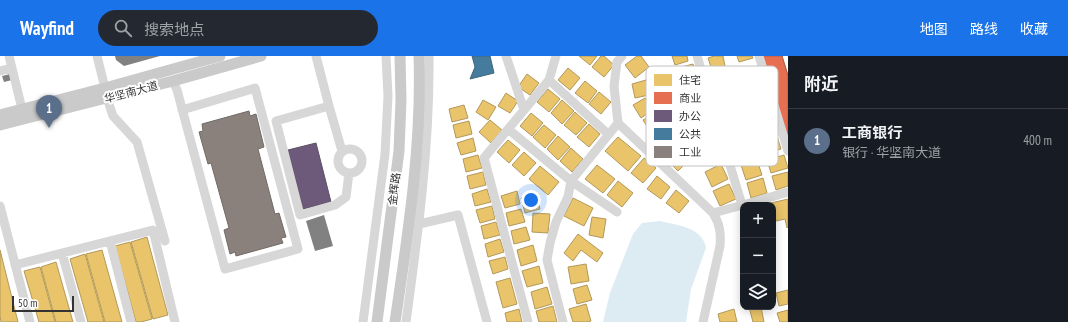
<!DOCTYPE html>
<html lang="zh">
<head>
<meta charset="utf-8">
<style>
	body { margin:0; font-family:"PT Sans Narrow","Noto Sans SC",sans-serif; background:#242831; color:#f1f3f6 }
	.controls { position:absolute; right:12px; bottom:12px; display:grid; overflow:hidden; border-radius:8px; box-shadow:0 2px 10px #0003 }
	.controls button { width:36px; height:36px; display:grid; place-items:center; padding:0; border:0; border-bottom:1px solid #363941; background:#171b24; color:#f1f3f6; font:20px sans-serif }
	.scale { position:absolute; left:12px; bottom:10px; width:62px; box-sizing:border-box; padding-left:4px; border:2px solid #333; border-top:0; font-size:11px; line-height:14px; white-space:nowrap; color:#333; -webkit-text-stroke:3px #fff; paint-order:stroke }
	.you { position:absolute; left:531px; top:144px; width:14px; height:14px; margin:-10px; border:3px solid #fff; border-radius:50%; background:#1a73e8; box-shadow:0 0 0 6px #1a73e833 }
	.badge { display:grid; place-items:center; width:26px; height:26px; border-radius:50%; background:#1a73e8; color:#fff; font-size:13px; font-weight:700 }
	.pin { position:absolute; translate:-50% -33px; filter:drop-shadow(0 1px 2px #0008) }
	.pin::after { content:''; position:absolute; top:21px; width:14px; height:12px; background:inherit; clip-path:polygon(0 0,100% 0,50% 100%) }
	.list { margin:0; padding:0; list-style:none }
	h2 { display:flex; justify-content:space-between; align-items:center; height:52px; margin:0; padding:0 16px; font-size:17px }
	h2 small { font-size:13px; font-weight:400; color:#9ea1a6 }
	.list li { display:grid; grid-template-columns:26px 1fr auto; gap:12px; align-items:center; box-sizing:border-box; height:64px; padding:0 16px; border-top:1px solid #363941 }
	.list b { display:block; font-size:15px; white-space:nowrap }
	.list p { margin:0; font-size:13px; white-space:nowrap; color:#9ea1a6 }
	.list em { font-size:13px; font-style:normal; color:#9ea1a6 }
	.icon { flex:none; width:22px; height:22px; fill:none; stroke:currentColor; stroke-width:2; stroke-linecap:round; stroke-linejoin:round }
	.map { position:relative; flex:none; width:788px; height:266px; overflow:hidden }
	header { display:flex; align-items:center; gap:24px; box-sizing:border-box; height:56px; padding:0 20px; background:#1a73e8; color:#fff }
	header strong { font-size:19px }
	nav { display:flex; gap:22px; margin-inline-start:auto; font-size:14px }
	.search { width:280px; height:36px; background:#242831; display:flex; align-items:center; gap:10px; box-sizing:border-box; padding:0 14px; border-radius:22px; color:#9ea1a6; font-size:15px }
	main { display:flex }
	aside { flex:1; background:#171b24 }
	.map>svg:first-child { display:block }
</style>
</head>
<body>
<header>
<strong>Wayfind</strong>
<div class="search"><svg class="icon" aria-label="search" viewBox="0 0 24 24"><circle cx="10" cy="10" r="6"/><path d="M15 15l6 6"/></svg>搜索地点</div>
<nav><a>地图</a><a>路线</a><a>收藏</a></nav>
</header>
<main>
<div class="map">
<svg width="788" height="266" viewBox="0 0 788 266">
	<rect width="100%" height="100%" fill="#fff"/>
	<path fill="#ddebf3" d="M660,165C676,169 703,171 706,192L691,233L686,266H603L610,237L633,178L642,167Z"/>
	<path fill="#e9c46a" stroke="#b2985a" d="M579,0H597L590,9Z
		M601,0H604L614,9L604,21L592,11Z
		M637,0H641L649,11L635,22L625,9Z
		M672,0H687L688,5L675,9Z
		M714,0H723L725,10L712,14L708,2Z
		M737,0H752L753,2L739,6Z
		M762,0H782L788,19L770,25Z
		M693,8L698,24L682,28L678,12Z
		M568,12L580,22L570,34L558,24Z
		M527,18L539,27L530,39L518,31Z
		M788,23V71L784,72L771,29Z
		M646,24L649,39L635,42L632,28Z
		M585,25L597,35L588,47L575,37Z
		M548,33L560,43L549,56L537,46Z
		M599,36L611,46L601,58L589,48Z
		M506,37L518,45L510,57L498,50Z
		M645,42L653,54L641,62L633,49Z
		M483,44L496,51L488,64L476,56Z
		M562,44L574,55L562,68L551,57Z
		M464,49L468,62L452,66L449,53Z
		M575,56L587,67L576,79L564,69Z
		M531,57L543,67L532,80L520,70Z
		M655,57L663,70L651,77L643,64Z
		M490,64L502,74L491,87L479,76Z
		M469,65L472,78L456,82L453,69Z
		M589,68L600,78L589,91L577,81Z
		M544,69L556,79L545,92L533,81Z
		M558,80L570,91L558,104L547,93Z
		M777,80L781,93L765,98L761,85Z
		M618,81L641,100L628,115L605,95Z
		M473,82L476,95L461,99L457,87Z
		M508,84L520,94L509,107L497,96Z
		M571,92L583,103L572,116L560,105Z
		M678,92L689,104L678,115L666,103Z
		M524,96L536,107L524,120L512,109Z
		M478,99L482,112L466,116L463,103Z
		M784,99L788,112L771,117L767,104Z
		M644,102L656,112L643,127L631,117Z
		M757,104L762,119L746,124L741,109Z
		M721,108L728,123L712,131L705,116Z
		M597,109L615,123L603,137L585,123Z
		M540,110L559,126L548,139L529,123Z
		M483,116L486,129L470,133L467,120Z
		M788,116V130L776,134L772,120Z
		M657,120L670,131L661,143L647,133Z
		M763,122L767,137L751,142L747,127Z
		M618,125L633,137L622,151L607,139Z
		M729,128L736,143L720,150L713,135Z
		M487,133L491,146L475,150L472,138Z
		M676,134L689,145L679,157L666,147Z
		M517,135L520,148L505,152L501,140Z
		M536,138L540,153L525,157L521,142Z
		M573,142L593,152L584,170L564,160Z
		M788,143V171L787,172L785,163L776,165L773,149L771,147Z
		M492,150L495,163L480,167L476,154Z
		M521,153L525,166L509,170L506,157Z
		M533,157L550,158L548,177L532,176Z
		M592,161L606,163L603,182L589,179Z
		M496,166L500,179L484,183L481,170Z
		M526,171L530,184L514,188L511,175Z
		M578,178L603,197L597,206L581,194L573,205L564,197Z
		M147,181L168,259L153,263L131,186Z
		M500,183L504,196L488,201L485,188Z
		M130,186L152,263L141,266H136L115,190Z
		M533,189L537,205L521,210L517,194Z
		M0,194L18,266H1L0,260Z
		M102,194L122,266H105L86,198Z
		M85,198L104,266H88L70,203Z
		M505,201L508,213L493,218L489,205Z
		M56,206L73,266H56L41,211Z
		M586,208L589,225L571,228L568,211Z
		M539,210L543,227L527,231L522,215Z
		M40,211L55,266H39L24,215Z
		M510,222L517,248L503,252L496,226Z
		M587,229L592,244L577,248L573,233Z
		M547,231L552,248L535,253L531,236Z
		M788,234V248L779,250L776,237Z
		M586,248L591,265L587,266H573L569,253Z
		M553,250L557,266H539L536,255Z
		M749,251H761L764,266H753Z
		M519,253L522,266H507L505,257Z
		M734,253L737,266H720L718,258Z
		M788,254V266H780L777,257Z"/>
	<path fill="#e76f51" stroke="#b15d48" d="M762,0H782L788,20V85Z"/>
	<path fill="#6d597a" stroke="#5c4e65" d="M316,87L331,146L303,153L288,94Z"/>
	<path fill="#457b9d" stroke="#40657d" d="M472,0H490L494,17L470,23L475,11Z"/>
	<path fill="#8a817c" stroke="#706a66" d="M249,55L250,60L256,58L264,91L258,93L275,158L279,157L286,181L281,182L283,187L236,200L235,196L230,198L224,174L229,172L211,107L208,108L199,76L203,75L202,68Z"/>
	<path fill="#818181" d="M115,0H160L124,10L116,4Z
		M10,18L12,24L4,26L2,20Z
		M324,159L333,190L315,195L306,165Z"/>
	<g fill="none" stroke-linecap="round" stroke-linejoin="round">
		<path stroke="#d7d7d7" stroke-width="9" d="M9,0L22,53
			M97,0L105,32
			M316,0L329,50L276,65L300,159L335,149L346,141L349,117
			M506,0L524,54
			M622,0L617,6L614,30L618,67L713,157C720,168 721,177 720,190L703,266
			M697,0L742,149
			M759,0L788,95
			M0,15L12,12
			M549,24L608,78
			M173,25L177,34L225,213L298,193L255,32L182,54
			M107,42L113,60L137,86L165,185
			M329,50L342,95
			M508,73L571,125L617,156
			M338 105a12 12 0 1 1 24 0a12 12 0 1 1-24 0Z
			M743,149L788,136
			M0,150L30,266
			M713,157L743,149
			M419,168L458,159L487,266
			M110,185L131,266
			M62,197L81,266
			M15,209L153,174L175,266
			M363,266L385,98L388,40L386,0
			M406,266C418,178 430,89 429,0
			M528,266L484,102L549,24L556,0
			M563,266L547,204L550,187L556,166L568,141L571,125L618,67"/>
		<path stroke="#cacaca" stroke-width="11" d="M0,59L105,32L220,0
			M0,69L173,25L261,0
			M377,266L399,95L401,44L400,0
			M395,266C408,178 422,89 419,0"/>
	</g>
	<g text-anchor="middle" stroke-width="4" stroke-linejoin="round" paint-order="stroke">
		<g font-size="11" fill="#333" stroke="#fff">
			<text transform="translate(131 36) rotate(-15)" y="4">华坚南大道</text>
			<text transform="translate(394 133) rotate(-83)" y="4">金辉路</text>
		</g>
	</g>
	<rect x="646" y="10" width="132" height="100" rx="6" fill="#fff" stroke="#c2c2c2" stroke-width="1"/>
	<rect x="654" y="18" width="18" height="12" fill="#e9c46a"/>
	<rect x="654" y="36" width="18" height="12" fill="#e76f51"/>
	<rect x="654" y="54" width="18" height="12" fill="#6d597a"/>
	<rect x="654" y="72" width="18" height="12" fill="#457b9d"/>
	<rect x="654" y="90" width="18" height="12" fill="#8a817c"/>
	<g font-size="11" fill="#333">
		<text x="679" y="28">住宅</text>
		<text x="679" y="46">商业</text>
		<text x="679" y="64">办公</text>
		<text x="679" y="82">公共</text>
		<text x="679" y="100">工业</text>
	</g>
</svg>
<div class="controls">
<button>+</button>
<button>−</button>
<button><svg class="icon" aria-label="layers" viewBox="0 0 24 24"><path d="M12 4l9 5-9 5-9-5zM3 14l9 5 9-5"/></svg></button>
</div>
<div class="scale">50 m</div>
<div class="you"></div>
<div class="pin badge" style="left:49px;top:72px;background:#5c6f8a">1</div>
</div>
<aside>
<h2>附近<small></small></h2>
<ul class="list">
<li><span class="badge" style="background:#5c6f8a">1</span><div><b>工商银行</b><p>银行 · 华坚南大道</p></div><em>400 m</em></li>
</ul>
</aside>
</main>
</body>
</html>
